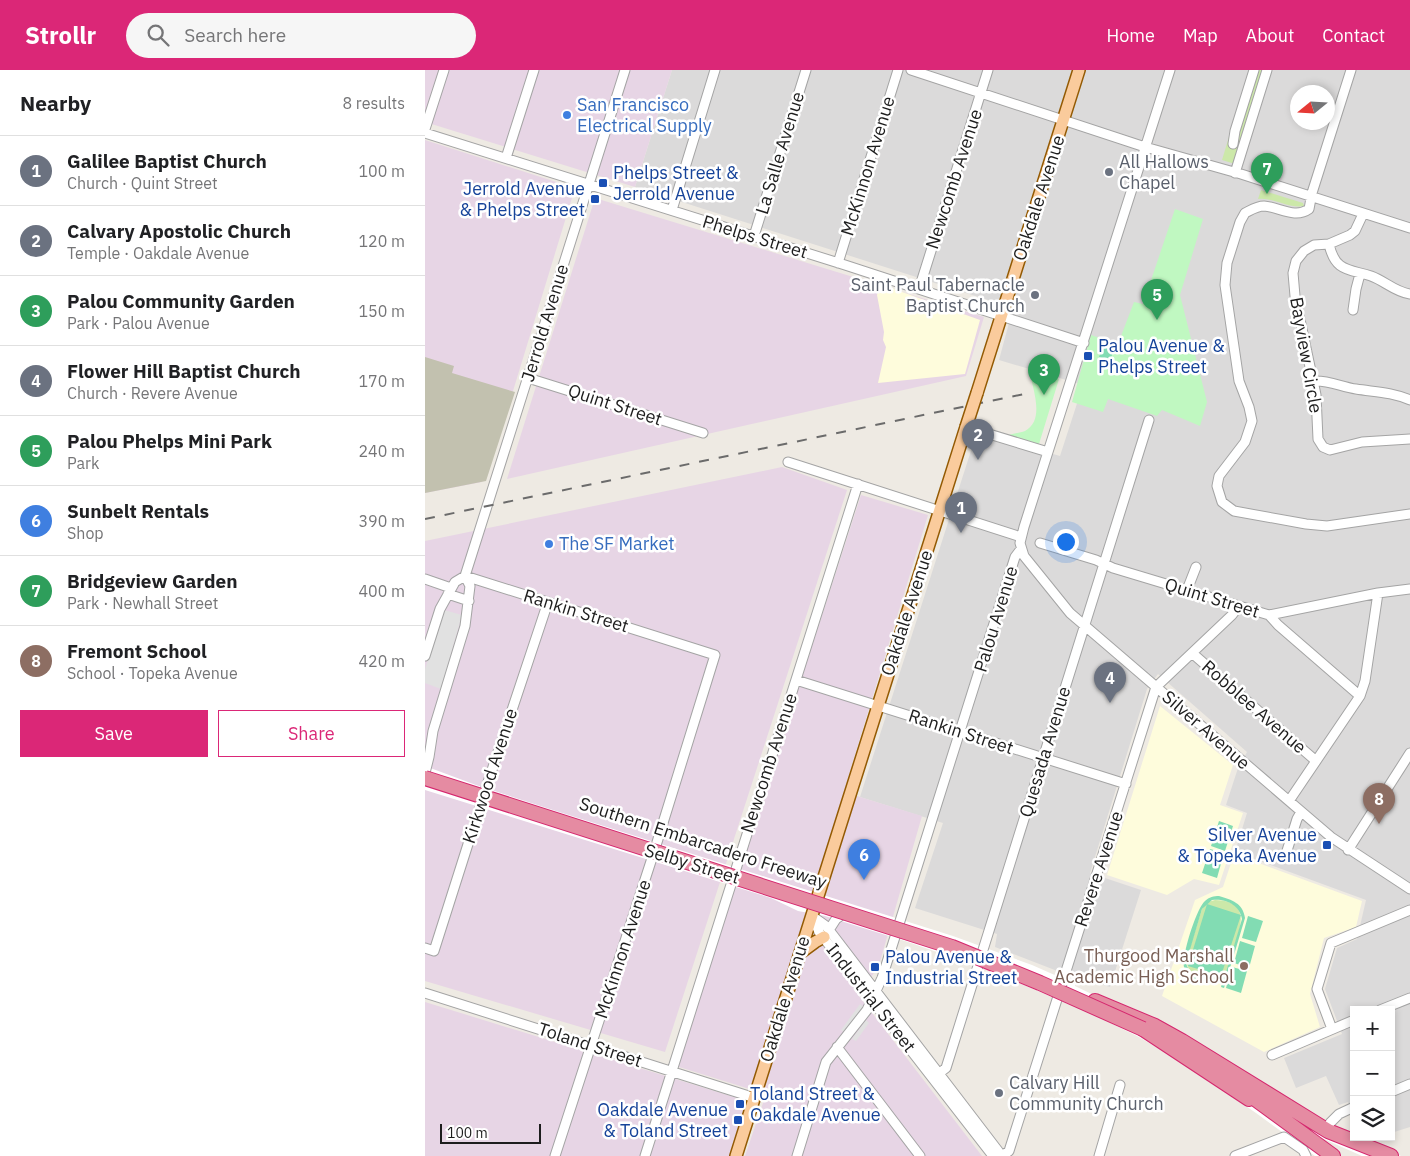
<!DOCTYPE html>
<html lang="en">
<head>
<meta charset="utf-8">
<style>
	body { margin:0; font-family:"IBM Plex Sans",sans-serif; background:#f6f6f6; color:#202124 }
	.controls { position:absolute; right:15px; bottom:15px; display:grid; overflow:hidden; border-radius:0px; box-shadow:0 2px 8px #0003 }
	.controls button { width:45px; height:45px; display:grid; place-items:center; padding:0; border:0; border-bottom:1px solid #e0e0e0; background:#fff; color:#202124; font:25px sans-serif }
	.compass { position:absolute; left:865px; top:15px; width:45px; height:45px; border-radius:50%; background:#fff; box-shadow:0 2px 8px #0003; rotate:252deg }
	.scale { position:absolute; left:15px; bottom:12px; width:101px; box-sizing:border-box; padding-left:5px; border:2px solid #1d1d1d; border-top:0; font-size:14px; line-height:18px; white-space:nowrap; color:#1d1d1d; -webkit-text-stroke:4px #fff; paint-order:stroke }
	.you { position:absolute; left:640px; top:471px; width:18px; height:18px; margin:-12px; border:4px solid #fff; border-radius:50%; background:#1a73e8; box-shadow:0 0 0 8px #1a73e833 }
	.badge { display:grid; place-items:center; width:32px; height:32px; border-radius:50%; background:#db2777; color:#fff; font-size:16px; font-weight:700 }
	.pin { position:absolute; translate:-50% -41px; filter:drop-shadow(0 1px 2px #0008) }
	.pin::after { content:''; position:absolute; top:26px; width:18px; height:15px; background:inherit; clip-path:polygon(0 0,100% 0,50% 100%) }
	.list { margin:0; padding:0; list-style:none }
	h2 { display:flex; justify-content:space-between; align-items:center; height:65px; margin:0; padding:0 20px; font-size:21px }
	h2 small { font-size:16px; font-weight:400; color:#757577 }
	.list li { display:grid; grid-template-columns:32px 1fr auto; gap:15px; align-items:center; box-sizing:border-box; height:70px; padding:0 20px; border-top:1px solid #e0e0e0 }
	.list b { display:block; font-size:19px; white-space:nowrap }
	.list p { margin:0; font-size:16px; white-space:nowrap; color:#757577 }
	.list em { font-size:16px; font-style:normal; color:#757577 }
	.actions { display:flex; gap:10px; padding:15px 20px }
	.actions a { flex:1; padding:11px 0; border:1px solid #db2777; border-radius:0px; text-align:center; font-size:18px; color:#db2777 }
	.actions .main { background:#db2777; color:#fff }
	.icon { flex:none; width:28px; height:28px; fill:none; stroke:currentColor; stroke-width:2; stroke-linecap:round; stroke-linejoin:round }
	.map { position:relative; flex:none; width:985px; height:1086px; overflow:hidden }
	header { display:flex; align-items:center; gap:30px; box-sizing:border-box; height:70px; padding:0 25px; background:#db2777; color:#fff }
	header strong { font-size:24px }
	nav { display:flex; gap:28px; margin-inline-start:auto; font-size:18px }
	.search { width:350px; height:45px; background:#f6f6f6; display:flex; align-items:center; gap:12px; box-sizing:border-box; padding:0 18px; border-radius:28px; color:#757577; font-size:19px }
	main { display:flex }
	aside { flex:1; background:#fff }
	.map>svg:first-child { display:block }
</style>
</head>
<body>
<header>
<strong>Strollr</strong>
<div class="search"><svg class="icon" aria-label="search" viewBox="0 0 24 24"><circle cx="10" cy="10" r="6"/><path d="M15 15l6 6"/></svg>Search here</div>
<nav><a>Home</a><a>Map</a><a>About</a><a>Contact</a></nav>
</header>
<main>
<aside>
<h2>Nearby<small>8 results</small></h2>
<ul class="list">
<li><span class="badge" style="background:#6b7280">1</span><div><b>Galilee Baptist Church</b><p>Church · Quint Street</p></div><em>100 m</em></li>
<li><span class="badge" style="background:#6b7280">2</span><div><b>Calvary Apostolic Church</b><p>Temple · Oakdale Avenue</p></div><em>120 m</em></li>
<li><span class="badge" style="background:#2e9e5b">3</span><div><b>Palou Community Garden</b><p>Park · Palou Avenue</p></div><em>150 m</em></li>
<li><span class="badge" style="background:#6b7280">4</span><div><b>Flower Hill Baptist Church</b><p>Church · Revere Avenue</p></div><em>170 m</em></li>
<li><span class="badge" style="background:#2e9e5b">5</span><div><b>Palou Phelps Mini Park</b><p>Park</p></div><em>240 m</em></li>
<li><span class="badge" style="background:#3f7fe0">6</span><div><b>Sunbelt Rentals</b><p>Shop</p></div><em>390 m</em></li>
<li><span class="badge" style="background:#2e9e5b">7</span><div><b>Bridgeview Garden</b><p>Park · Newhall Street</p></div><em>400 m</em></li>
<li><span class="badge" style="background:#8d6e63">8</span><div><b>Fremont School</b><p>School · Topeka Avenue</p></div><em>420 m</em></li>
</ul>
<div class="actions"><a class="main">Save</a><a>Share</a></div>
</aside>
<div class="map">
<svg width="985" height="1086" viewBox="0 0 985 1086">
	<rect width="100%" height="100%" fill="#eeeae3"/>
	<path fill="#dbdada" fill-rule="evenodd" d="M247,0H985V1057L966,1063V940H929V1046L923,1032L914,1035L901,1006L871,1018L859,988L917,964L900,919L912,878L932,869L941,830L810,782L822,743L801,735L813,698L822,682L733,604L722,619L665,803L716,820L685,917L635,902L570,877L572,864L490,838L518,753L435,727L552,362L635,386L658,315L574,290L588,238L210,117ZM872,22H902V52H872Z"/>
	<path fill="#e7d5e5" d="M0,0H247L210,117L0,52Z
		M0,70L150,118L88,321L57,412L0,423Z
		M170,128L559,247L541,306L82,409Z
		M357,397L422,420L240,982L0,911V471Z
		M436,425L503,445L419,721L435,727L497,746L454,895L434,926L557,1086H320L341,1024L251,996Z
		M0,932L322,1031L305,1086H0Z"/>
	<path fill="#fefcdc" d="M455,214L555,250L540,304L453,313L461,277L458,270L459,262L452,225Z
		M735,636L808,695L795,735L818,743L794,815L769,809L742,825L682,805Z
		M809,784L937,831L931,857L899,868L885,924L895,957L839,982L737,926L770,830L798,817Z"/>
	<path fill="#c2c1af" d="M0,287L29,296L27,303L90,322L61,411L0,423Z"/>
	<path fill="#cce8a9" d="M833,0H839L810,94L797,90L806,60Z
		M836,120L878,133L879,136C864,139 849,127 833,129Z
		M790,830C828,831 815,859 807,882C805,890 803,902 797,907C783,918 762,905 761,890L777,839L783,832Z"/>
	<path fill="#c0f8c1" d="M750,139L778,149L755,225L782,332L775,356L737,340L732,346L683,329L678,342L647,332L666,265L693,274L709,232L718,234Z
		M604,299L634,309L614,374L584,365C589,363 595,363 600,361C621,350 607,317 604,299Z"/>
	<path fill="#82dcb3" fill-rule="evenodd" d="M678,275L689,279L685,291L674,287Z
		M794,751L808,756L800,781L786,776Z
		M785,779L799,783L792,808L777,803Z
		M794,826C807,830 818,833 820,848L799,918L796,917L798,911C790,915 784,914 775,911C767,909 761,905 759,897C756,887 772,837 780,831C784,827 789,826 794,826ZM787,830C800,828 815,835 817,849L801,902C790,917 765,910 761,893L777,839Z
		M782,834L816,845L796,906L763,896Z
		M823,846L838,851L831,872L817,868Z
		M815,871L830,876L824,898L809,893Z
		M807,897L822,901L816,923L801,918Z"/>
	<path fill="#e1e1e1" d="M19,540L37,545L16,619L0,613V599Z
		M435,934L439,937L420,963L416,960Z
		M441,950L444,953L431,971L427,969Z"/>
	<path fill="#fff" d="M0,696L51,715L131,741L528,866L607,895L650,914V916L677,929L888,1051L976,1086H937L881,1061L908,1086H890L831,1043L753,990L714,967L643,932V934L567,901L483,872L400,846L373,841L346,828L0,720Z"/>
	<g fill="none" stroke-linecap="round" stroke-linejoin="round">
		<defs>
			<path id="minor" d="M486,0L720,77L816,104L985,158
				M745,0L599,457L595,473L599,486L645,543L906,767L985,819
				M926,0L887,123L884,139C870,149 854,137 839,136C832,136 826,140 820,143L815,152L802,193L800,215L814,311L824,337L827,351L820,372L794,406L792,416L797,432L809,441L881,454L902,456L985,444
				M0,59L19,0
				M0,63L420,195L659,273
				M808,74L810,61L829,0
				M81,88L109,0
				M810,103L842,0
				M247,140L290,0
				M938,144L930,161L925,165L904,174L889,175L879,181L871,191L868,203L870,226L891,325L893,369L898,377L905,380L937,372L985,369
				M329,166L381,0
				M904,174C910,202 924,199 946,206C960,211 970,222 985,224
				M413,193L473,0
				M494,219L563,0
				M928,240L931,219L935,204
				M103,308L278,363
				M889,311C903,310 917,317 931,319C950,322 967,322 985,330
				M541,357L623,382
				M363,392L596,467
				M615,473L671,490L688,498L844,545L853,555L935,626
				M40,506L290,585L229,782L130,1086
				M0,509L26,518
				M762,520L771,497
				M23,524L44,531
				M844,545L953,523L985,519
				M767,583L891,691
				M0,586L15,539L30,512L40,506L200,0
				M371,610L701,714
				M0,703L4,687L8,661L40,556L45,516L40,506
				M864,731L935,626L940,611L953,523
				M923,780L985,683
				M860,787L872,749L876,742
				M387,846L401,856L577,1086
				M388,848L394,862L568,1086
				M404,860L411,849L421,842
				M0,878L9,881L58,727L123,532
				M0,923L330,1028
				M955,940L985,928
				M907,959L892,919L906,873L985,840
				M412,977L495,1086
				M847,985L929,950
				M508,1008L521,998L724,350
				M966,1022L985,1014
				M905,1053L914,1044L929,1037
				M220,1086L433,414
				M372,1086L401,992L442,940L457,908L590,487L596,479
				M577,1086L584,1081L731,617L807,545L813,537
				M674,1086L695,1015
				M810,1086L859,1067L878,1080L881,1086"/>
			<path id="major" d="M552,323L654,0
				M375,883L390,872L399,867
				M311,1086L541,357"/>
			<path id="highway" d="M670,931L730,956L757,971L903,1061L966,1086
				M718,959L824,1029
				M818,1020L908,1086"/>
		</defs>
		<use href="#minor" stroke="#a4a4a4" stroke-width="11"/>
		<use href="#major" stroke="#935a03" stroke-width="14"/>
		<use href="#highway" stroke="#d5276e" stroke-width="16"/>
		<use href="#minor" stroke="#fff" stroke-width="9"/>
		<use href="#major" stroke="#facb9c" stroke-width="11"/>
		<use href="#highway" stroke="#e58ba2" stroke-width="14"/>
		<path stroke="#6b6b6b" stroke-width="2" stroke-dasharray="10 10" stroke-linecap="butt" d="M0,449L604,323"/>
		<defs>
			<path id="major-bridge" d="M541,357L552,323"/>
			<path id="highway-bridge" d="M0,708L527,877L615,913L718,959"/>
		</defs>
		<use href="#major-bridge" stroke="#935a03" stroke-width="14" stroke-linecap="butt"/>
		<use href="#highway-bridge" stroke="#d5276e" stroke-width="16" stroke-linecap="butt"/>
		<use href="#major-bridge" stroke="#facb9c" stroke-width="11"/>
		<use href="#highway-bridge" stroke="#e58ba2" stroke-width="14"/>
	</g>
	<g fill="#3f7fe0" stroke="#fff" stroke-width="2">
		<circle cx="142" cy="45" r="5"/>
		<circle cx="124" cy="474" r="5"/>
	</g>
	<g fill="#6b7280" stroke="#fff" stroke-width="2">
		<circle cx="684" cy="102" r="5"/>
		<circle cx="610" cy="225" r="5"/>
		<circle cx="574" cy="1023" r="5"/>
	</g>
	<g fill="#1a4fb4" stroke="#fff" stroke-width="2">
		<rect x="173" y="108" width="10" height="10" rx="2.5"/>
		<rect x="165" y="124" width="10" height="10" rx="2.5"/>
		<rect x="658" y="281" width="10" height="10" rx="2.5"/>
		<rect x="897" y="770" width="10" height="10" rx="2.5"/>
		<rect x="445" y="892" width="10" height="10" rx="2.5"/>
		<rect x="310" y="1029" width="10" height="10" rx="2.5"/>
		<rect x="308" y="1045" width="10" height="10" rx="2.5"/>
	</g>
	<circle fill="#8d6e63" stroke="#fff" stroke-width="2" cx="819" cy="896" r="5"/>
	<g text-anchor="middle" stroke-width="5" stroke-linejoin="round" paint-order="stroke">
		<g font-size="18" fill="#366cbe" stroke="#fff" text-anchor="start">
			<text x="152" y="41">San Francisco<tspan x="152" dy="21">Electrical Supply</tspan></text>
			<text x="134" y="480">The SF Market</text>
		</g>
		<g font-size="18" fill="#1d1d1d" stroke="#fff">
			<text transform="translate(355 83) rotate(-73)" y="6">La Salle Avenue</text>
			<text transform="translate(443 96) rotate(-73)" y="6">McKinnon Avenue</text>
			<text transform="translate(529 109) rotate(-72)" y="6">Newcomb Avenue</text>
			<text transform="translate(614 128) rotate(-72)" y="6">Oakdale Avenue</text>
			<text transform="translate(330 167) rotate(17)" y="6">Phelps Street</text>
			<text transform="translate(120 253) rotate(-73)" y="6">Jerrold Avenue</text>
			<text transform="translate(881 285) rotate(80)" y="6">Bayview Circle</text>
			<text transform="translate(190 335) rotate(18)" y="6">Quint Street</text>
			<text transform="translate(787 528) rotate(17)" y="6">Quint Street</text>
			<text transform="translate(151 541) rotate(17)" y="6">Rankin Street</text>
			<text transform="translate(482 543) rotate(-72)" y="6">Oakdale Avenue</text>
			<text transform="translate(571 549) rotate(-73)" y="6">Palou Avenue</text>
			<text transform="translate(829 637) rotate(41)" y="6">Robblee Avenue</text>
			<text transform="translate(781 660) rotate(41)" y="6">Silver Avenue</text>
			<text transform="translate(536 662) rotate(18)" y="6">Rankin Street</text>
			<text transform="translate(620 682) rotate(-73)" y="6">Quesada Avenue</text>
			<text transform="translate(344 693) rotate(-72)" y="6">Newcomb Avenue</text>
			<text transform="translate(65 706) rotate(-72)" y="6">Kirkwood Avenue</text>
			<text transform="translate(278 773) rotate(18)" y="6">Southern Embarcadero Freeway</text>
			<text transform="translate(267 794) rotate(17)" y="6">Selby Street</text>
			<text transform="translate(674 799) rotate(-72)" y="6">Revere Avenue</text>
			<text transform="translate(198 879) rotate(-72)" y="6">McKinnon Avenue</text>
			<text transform="translate(446 928) rotate(52)" y="6">Industrial Street</text>
			<text transform="translate(360 929) rotate(-73)" y="6">Oakdale Avenue</text>
			<text transform="translate(165 975) rotate(18)" y="6">Toland Street</text>
		</g>
		<g font-size="18" fill="#5b616d" stroke="#fff" text-anchor="start">
			<text x="694" y="98">All Hallows<tspan x="694" dy="21">Chapel</tspan></text>
			<text x="600" y="221" text-anchor="end">Saint Paul Tabernacle<tspan x="600" dy="21">Baptist Church</tspan></text>
			<text x="584" y="1019">Calvary Hill<tspan x="584" dy="21">Community Church</tspan></text>
		</g>
		<g font-size="18" fill="#164399" stroke="#fff" text-anchor="start">
			<text x="188" y="109">Phelps Street &amp;<tspan x="188" dy="21">Jerrold Avenue</tspan></text>
			<text x="160" y="125" text-anchor="end">Jerrold Avenue<tspan x="160" dy="21">&amp; Phelps Street</tspan></text>
			<text x="673" y="282">Palou Avenue &amp;<tspan x="673" dy="21">Phelps Street</tspan></text>
			<text x="892" y="771" text-anchor="end">Silver Avenue<tspan x="892" dy="21">&amp; Topeka Avenue</tspan></text>
			<text x="460" y="893">Palou Avenue &amp;<tspan x="460" dy="21">Industrial Street</tspan></text>
			<text x="325" y="1030">Toland Street &amp;<tspan x="325" dy="21">Oakdale Avenue</tspan></text>
			<text x="303" y="1046" text-anchor="end">Oakdale Avenue<tspan x="303" dy="21">&amp; Toland Street</tspan></text>
		</g>
		<g font-size="18" fill="#785e54" stroke="#fff" text-anchor="end">
			<text x="809" y="892">Thurgood Marshall<tspan x="809" dy="21">Academic High School</tspan></text>
		</g>
	</g>
</svg>
<div class="controls">
<button>+</button>
<button>−</button>
<button><svg class="icon" aria-label="layers" viewBox="0 0 24 24"><path d="M12 4l9 5-9 5-9-5zM3 14l9 5 9-5"/></svg></button>
</div>
<svg class="compass" viewBox="-18 -18 36 36"><path d="M0-13l5 13h-10z" fill="#e53935"/><path d="M0 13l5-13h-10z" fill="#757577"/></svg>
<div class="scale">100 m</div>
<div class="you"></div>
<div class="pin badge" style="left:536px;top:463px;background:#6b7280">1</div>
<div class="pin badge" style="left:553px;top:390px;background:#6b7280">2</div>
<div class="pin badge" style="left:619px;top:325px;background:#2e9e5b">3</div>
<div class="pin badge" style="left:685px;top:633px;background:#6b7280">4</div>
<div class="pin badge" style="left:732px;top:250px;background:#2e9e5b">5</div>
<div class="pin badge" style="left:439px;top:810px;background:#3f7fe0">6</div>
<div class="pin badge" style="left:842px;top:124px;background:#2e9e5b">7</div>
<div class="pin badge" style="left:954px;top:754px;background:#8d6e63">8</div>
</div>
</main>
</body>
</html>
